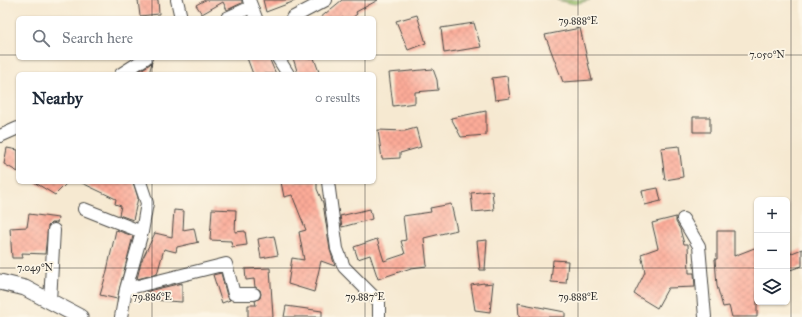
<!DOCTYPE html>
<html lang="en">
<head>
<meta charset="utf-8">
<style>
	body { margin:0; font-family:"IM FELL Great Primer",serif; background:#f6f6f7; color:#1f2937 }
	.controls { position:absolute; right:12px; bottom:12px; display:grid; overflow:hidden; border-radius:6px; box-shadow:0 1px 3px #0004 }
	.controls button { width:36px; height:36px; display:grid; place-items:center; padding:0; border:0; border-bottom:1px solid #e0e1e3; background:#fff; color:#1f2937; font:20px sans-serif }
	.list { margin:0; padding:0; list-style:none }
	h2 { display:flex; justify-content:space-between; align-items:center; height:52px; margin:0; padding:0 16px; font-size:17px }
	h2 small { font-size:13px; font-weight:400; color:#747a83 }
	.icon { flex:none; width:22px; height:22px; fill:none; stroke:currentColor; stroke-width:2; stroke-linecap:round; stroke-linejoin:round }
	.map { position:relative; flex:none; width:802px; height:317px; overflow:hidden }
	.search { position:absolute; background:#fff; box-shadow:0 1px 3px #0004; left:16px; top:16px; width:360px; height:44px; display:flex; align-items:center; gap:10px; box-sizing:border-box; padding:0 14px; border-radius:6px; color:#747a83; font-size:15px }
	.panel { position:absolute; background:#fff; box-shadow:0 1px 3px #0004; left:16px; top:72px; width:360px; height:112px; border-radius:6px }
	.map>svg:first-child { display:block }
</style>
</head>
<body>
<div class="map">
<svg width="802" height="317" viewBox="0 0 802 317">
	<defs>
		<pattern id="wetland-marsh" width="20" height="14" patternUnits="userSpaceOnUse"><rect width="20" height="14" fill="#aad17b"/><path d="M1 5h8M5 5V1M11 12h8M15 12V8" fill="none" stroke="#92b46a"/></pattern>
		<pattern id="building-cross-hatch" width="8" height="8" patternUnits="userSpaceOnUse"><rect width="8" height="8" fill="#fcab98"/><path d="M0 0l8 8M0 8l8-8" fill="none" stroke="#d89383"/></pattern>
	</defs>
	<rect width="100%" height="100%" fill="#fcf5e5"/>
	<filter id="ink" filterUnits="userSpaceOnUse"><feTurbulence type="fractalNoise" baseFrequency=".025" numOctaves="2"/><feDisplacementMap in="SourceGraphic" scale="8" xChannelSelector="R" yChannelSelector="G"/><feConvolveMatrix kernelMatrix="1 2 1 2 8 2 1 2 1" color-interpolation-filters="sRGB"/></filter>
	<filter id="wash" filterUnits="userSpaceOnUse"><feTurbulence type="fractalNoise" baseFrequency=".012" numOctaves="4" result="noise"/><feDisplacementMap in="SourceGraphic" scale="16" xChannelSelector="R" yChannelSelector="G"/><feGaussianBlur stdDeviation="0.9" result="paint"/><feColorMatrix in="noise" values="0 0 0 0 0 0 0 0 0 0 0 0 0 0 0 0 0 1.4 0 .05"/><feComposite in="paint" operator="in"/></filter>
	<g filter="url(#wash)">
		<rect width="100%" height="100%" fill="#f6e9d1"/>
		<path fill="url(#wetland-marsh)" stroke="#6a7e53" d="M557,0H590L575,4Z"/>
		<g id="blocks">
			<path fill="url(#building-cross-hatch)" d="M138,0H158L159,14L140,16Z
				M205,0H242V3L227,10L223,2L202,14L196,5Z
				M263,0H295V1L266,12Z
				M342,0H378L356,12L357,14L352,18H320Z
				M417,15L426,43L408,50L396,21Z
				M474,23L481,47L444,53L441,28Z
				M580,28L592,80L563,82L545,35Z
				M247,58H269L276,74H253Z
				M293,58H314L319,72L311,74H298Z
				M152,62L149,74H135L150,64Z
				M433,69L437,80L438,90L415,92V103L393,106L389,73Z
				M507,76L510,98L495,100L492,78Z
				M486,111V135L461,137L451,118Z
				M693,117H710V132H693Z
				M416,128L421,147L400,153V158L382,159L378,130L405,131Z
				M679,146L683,177L665,180L661,148Z
				M7,148L18,150V172L4,164Z
				M34,182H68L55,195Z
				M80,182H133L138,198L133,220L119,215L121,206L115,204L116,199Z
				M281,182H317V189L323,203L330,250L335,266L321,261L314,292L288,284L292,258L304,260L299,232L306,230L292,195L284,197Z
				M658,188L661,201L645,205L642,191Z
				M492,191L494,210L473,212L471,193Z
				M451,204L457,230L424,238L427,266L411,268L378,279L370,255L358,259L354,247L377,239L384,261L405,254L401,241L406,240L403,216L431,212L430,208Z
				M212,209L236,210L235,232L245,231L247,245L232,247L231,241L210,240Z
				M370,209L372,219L342,227L340,216Z
				M174,210L184,211L183,230L194,228L197,242H199L177,247L176,252L164,249L157,274L137,279L141,262L155,233L172,237Z
				M29,214L58,218L57,223H51L48,226L45,254L22,253L23,258H12L10,228L27,227Z
				M676,217V222L680,229L684,244H688L689,273H694L695,287L668,288L657,308L634,294L645,272L641,254L658,248L652,223Z
				M116,230L133,236L117,299L100,295L106,275Z
				M717,231H734V256L757,247V317H732L729,306L723,307L717,286L715,259H717Z
				M274,236L278,255L261,258L258,239Z
				M487,240L485,270H480L477,241Z
				M802,249V266L790,270L787,262V255Z
				M553,260L568,261L566,283L551,282Z
				M270,268L273,317H248V305H256L255,301L260,298L261,294L260,290L255,287L254,279L246,280L245,269Z
				M221,273L227,296L230,300L222,303L213,275Z
				M182,283V302L152,300V293L144,292Z
				M484,283V284L493,283L490,312L475,310L471,285Z
				M518,303L565,312V317H519Z
				M286,306L322,311V317H284Z"/>
		</g>
	</g>
	<g filter="url(#ink)">
		<use href="#blocks" fill-opacity="0" stroke="#494844" stroke-width="1"/>
		<g fill="none" stroke-linecap="round" stroke-linejoin="round">
			<defs>
				<path id="minor" d="M177,0L181,18
					M249,0L256,18
					M227,18L251,7
					M292,18L326,0
					M278,58L288,74
					M121,74L146,58
					M0,136L18,128
					M328,182L337,249L344,267L379,302V317
					M84,209L142,232
					M683,219L699,246L705,317
					M126,289L226,264L234,294H254
					M50,301L54,230
					M121,317L126,289L142,232L147,203L140,182"/>
				<path id="tertiary" d="M0,282L25,288L80,317"/>
			</defs>
			<use href="#minor" stroke="#494844" stroke-width="14"/>
			<use href="#tertiary" stroke="#494844" stroke-width="17"/>
			<use href="#minor" stroke="#fff" stroke-width="12"/>
			<use href="#tertiary" stroke="#fff" stroke-width="15"/>
		</g>
	</g>
	<path fill="none" stroke="#2b2b2b" stroke-width="1" stroke-opacity="0.45" d="M152,0V18M365,0V18M578,0V317M791,0V317M0,55H18M374,55H802M152,58V74M365,58V74M152,182V317M365,182V317M0,268H757M787,268H802"/>
	<g font-size="10" text-anchor="middle" fill="#2b2b2b" stroke="#fcf5e5" stroke-width="3.5" stroke-linejoin="round" paint-order="stroke">
		<text x="578" y="24">79.888°E</text>
		<text x="767" y="58">7.050°N</text>
		<text x="35" y="271">7.049°N</text>
		<text x="152" y="300">79.886°E</text>
		<text x="365" y="300">79.887°E</text>
		<text x="578" y="300">79.888°E</text>
	</g>
</svg>
<div class="controls">
<button>+</button>
<button>−</button>
<button><svg class="icon" aria-label="layers" viewBox="0 0 24 24"><path d="M12 4l9 5-9 5-9-5zM3 14l9 5 9-5"/></svg></button>
</div>
<div class="search"><svg class="icon" aria-label="search" viewBox="0 0 24 24"><circle cx="10" cy="10" r="6"/><path d="M15 15l6 6"/></svg>Search here</div>
<section class="panel">
<h2>Nearby<small>0 results</small></h2>
<ul class="list">
</ul>
</section>
</div>
</body>
</html>
